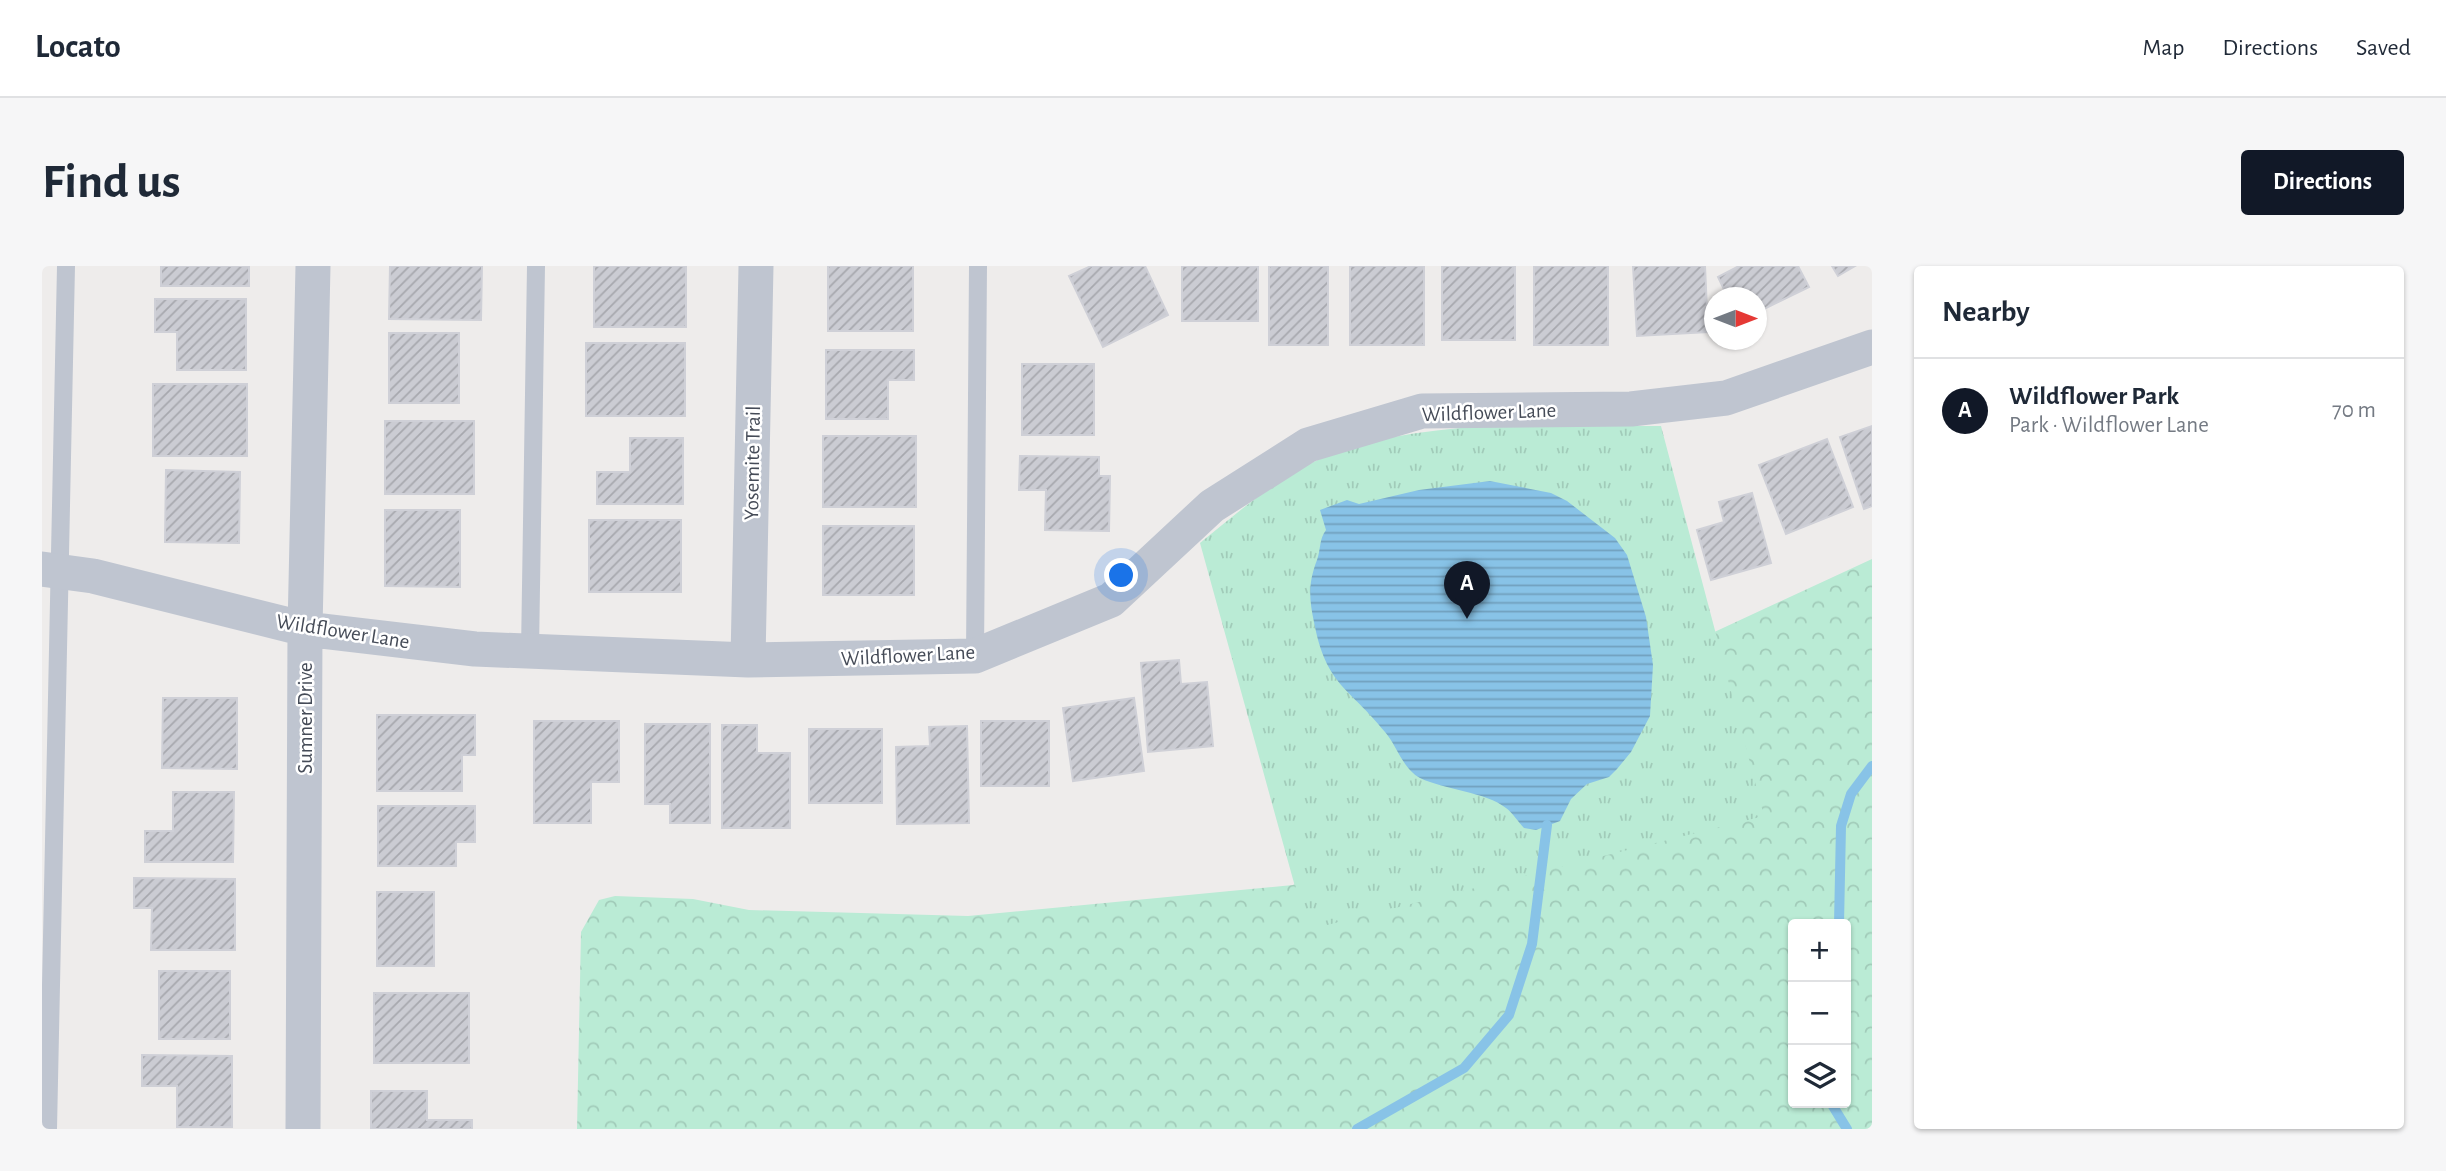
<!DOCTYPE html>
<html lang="en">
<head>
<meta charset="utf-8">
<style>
	body { margin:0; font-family:"Alegreya Sans",sans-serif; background:#f6f6f7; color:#1f2937 }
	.controls { position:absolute; right:21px; bottom:21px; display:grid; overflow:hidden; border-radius:7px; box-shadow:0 2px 5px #0004 }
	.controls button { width:63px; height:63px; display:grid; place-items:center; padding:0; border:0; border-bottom:2px solid #e0e1e3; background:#fff; color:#1f2937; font:35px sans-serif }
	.compass { position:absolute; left:1662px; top:21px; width:63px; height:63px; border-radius:50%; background:#fff; box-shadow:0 2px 5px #0004; rotate:90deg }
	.you { position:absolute; left:1080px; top:310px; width:24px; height:24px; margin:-18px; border:5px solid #fff; border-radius:50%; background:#1a73e8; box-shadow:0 0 0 10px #1a73e833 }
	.badge { display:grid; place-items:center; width:46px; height:46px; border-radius:50%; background:#111827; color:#fff; font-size:23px; font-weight:700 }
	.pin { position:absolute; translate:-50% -58px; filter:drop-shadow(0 2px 4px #0008) }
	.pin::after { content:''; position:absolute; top:37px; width:24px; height:21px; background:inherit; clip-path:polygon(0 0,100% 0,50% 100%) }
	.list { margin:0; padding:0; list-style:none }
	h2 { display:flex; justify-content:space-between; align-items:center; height:91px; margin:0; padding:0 28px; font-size:30px }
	h2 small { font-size:23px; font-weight:400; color:#747a83 }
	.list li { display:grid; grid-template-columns:46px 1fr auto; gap:21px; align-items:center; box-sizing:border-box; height:105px; padding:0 28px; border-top:2px solid #e0e1e3 }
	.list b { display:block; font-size:26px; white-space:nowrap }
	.list p { margin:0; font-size:23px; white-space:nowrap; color:#747a83 }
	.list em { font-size:23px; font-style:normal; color:#747a83 }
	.icon { flex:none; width:38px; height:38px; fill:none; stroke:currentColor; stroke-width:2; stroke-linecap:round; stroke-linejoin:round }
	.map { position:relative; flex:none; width:1830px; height:863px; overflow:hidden; border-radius:7px }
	header { display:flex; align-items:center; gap:42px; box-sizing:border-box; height:98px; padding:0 35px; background:#fff; border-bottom:2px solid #e0e1e3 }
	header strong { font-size:33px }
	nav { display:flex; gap:38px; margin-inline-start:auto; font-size:24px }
	.intro { display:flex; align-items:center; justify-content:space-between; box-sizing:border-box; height:168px; padding:0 42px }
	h1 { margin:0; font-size:49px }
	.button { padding:18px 32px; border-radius:7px; background:#111827; color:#fff; font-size:24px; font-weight:700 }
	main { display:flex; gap:42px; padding:0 42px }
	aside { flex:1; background:#fff; border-radius:7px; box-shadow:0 2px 5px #0004 }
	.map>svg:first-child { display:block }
</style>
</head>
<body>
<header>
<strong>Locato</strong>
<nav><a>Map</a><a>Directions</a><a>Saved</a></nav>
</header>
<div class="intro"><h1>Find us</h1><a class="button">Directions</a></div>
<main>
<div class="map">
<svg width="1830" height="863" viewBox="0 0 1830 863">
	<defs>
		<pattern id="forest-crowns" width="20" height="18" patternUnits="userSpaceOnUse" patternTransform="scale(1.75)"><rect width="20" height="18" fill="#baebd5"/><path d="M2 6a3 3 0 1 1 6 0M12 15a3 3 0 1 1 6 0" fill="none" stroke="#a1cbb9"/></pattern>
		<pattern id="park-tufts" width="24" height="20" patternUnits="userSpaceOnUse" patternTransform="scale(1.75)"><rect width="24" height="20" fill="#baebd5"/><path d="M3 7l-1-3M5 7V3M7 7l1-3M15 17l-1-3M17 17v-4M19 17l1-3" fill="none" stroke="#a1cbb9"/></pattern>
		<pattern id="water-rules" width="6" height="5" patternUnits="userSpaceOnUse" patternTransform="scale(1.75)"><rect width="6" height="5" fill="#88c3e7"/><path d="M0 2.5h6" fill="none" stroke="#71a0be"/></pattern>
		<pattern id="building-hatch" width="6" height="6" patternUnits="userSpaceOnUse" patternTransform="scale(1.75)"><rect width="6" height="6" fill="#cbccd3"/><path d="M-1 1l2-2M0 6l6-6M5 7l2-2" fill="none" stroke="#a7a8ae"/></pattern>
	</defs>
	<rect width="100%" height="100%" fill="#eeeceb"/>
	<path fill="url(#forest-crowns)" fill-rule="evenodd" d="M1830,293V863H535L539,666L557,634L573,630L651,633L707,644L926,650L1251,619L1653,375ZM1751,658H1804V837H1751Z"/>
	<path fill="url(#park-tufts)" d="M1440,160H1619L1722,550L1265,664L1158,277C1191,250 1225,221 1262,201C1315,172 1381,165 1440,160Z"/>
	<path fill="url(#water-rules)" d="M1448,215L1509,227L1525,235L1573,272L1585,289L1604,351L1611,399L1608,450L1589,486L1575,503L1567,511L1545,518L1529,533L1518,555L1494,564L1482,562C1476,556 1471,547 1464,542C1444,526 1403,524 1378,512C1361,503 1355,480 1343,466C1307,421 1284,420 1272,356C1267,333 1266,317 1275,294C1279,283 1277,273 1284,264L1278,244L1305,234L1317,238L1377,224Z"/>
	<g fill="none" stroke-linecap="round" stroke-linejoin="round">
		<path stroke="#88c3e7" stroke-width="10" d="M1797,658L1799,560L1809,528L1830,500
			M1789,837L1805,863
			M1315,863L1422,802L1467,749L1490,678L1505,559"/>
	</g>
	<path fill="url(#building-hatch)" stroke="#cfd0d7" stroke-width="2" d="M119,0H207V20H119Z
		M348,0H440L439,54L347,53Z
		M552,0H644V61H552Z
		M786,0H871V65H786Z
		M1049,0H1103L1126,49L1061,81L1027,10Z
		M1140,0H1216V55H1140Z
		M1227,0H1286V79H1227Z
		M1308,0H1382V79H1308Z
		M1400,0H1473V74H1400Z
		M1492,0H1566V79H1492Z
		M1591,0H1663L1666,66L1595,70Z
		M1697,0H1756L1767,21L1714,47V32H1686L1676,11Z
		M1790,0H1813L1796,10Z
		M113,33H204V104H135V66H113Z
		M347,67H417V137H347Z
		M544,77H643V150H544Z
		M784,84H872V114H846V153H784Z
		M980,98H1052V169H980Z
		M111,118H205V190H111Z
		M343,155H432V228H343Z
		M1830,160V240L1822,243L1798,171Z
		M781,170H874V241H781Z
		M588,172H641V238H555V206H588Z
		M1785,173L1811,241L1744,268L1717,199Z
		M978,190L1057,191V210H1068L1067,265L1003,264L1004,224H977Z
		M124,204L198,206L197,277L123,276Z
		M1710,227L1729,297L1669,314L1655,264L1682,256L1677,236Z
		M343,244H418V321L343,320Z
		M547,254H639V326H547Z
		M781,260H872V329H781Z
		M1137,394L1139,418L1165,416L1171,480L1106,486L1099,397Z
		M121,432H195V503L120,502Z
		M1092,432L1102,505L1031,515L1021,442Z
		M335,449H433V489H420V525H335Z
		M492,455H577V516H549V557H492Z
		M939,455H1007V520H939Z
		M603,458H668V557H628V538H603Z
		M680,459H715V487H748V562H680Z
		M925,460L927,557L855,558L854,481L888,480L887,461Z
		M767,463H840V537H767Z
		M131,526H192L191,596H103V565H131Z
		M336,540H433V576H414V600H336Z
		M92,612L193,613V684H109L110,642H92Z
		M335,626H392V700H335Z
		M117,705H188V773H117Z
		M332,727H427V797H332Z
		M100,789L190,790V861H135V820H100Z
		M329,825H385V854H430V863H329Z"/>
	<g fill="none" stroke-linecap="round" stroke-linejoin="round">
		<path stroke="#bfc5d0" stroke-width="18" d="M488,385L494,0
			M933,390L936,0
			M6,863L24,0"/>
		<path stroke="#bfc5d0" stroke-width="35" d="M0,303L51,310L263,363L433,383L706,394L933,390L1069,334L1170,240L1266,179L1380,145L1589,143L1684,132L1830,81
			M706,394L714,0
			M261,863L263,363L271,0"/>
	</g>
	<g text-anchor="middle" stroke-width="5" stroke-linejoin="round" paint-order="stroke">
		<g font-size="21" fill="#454b57" stroke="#fff">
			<text transform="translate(1447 146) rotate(-2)" y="7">Wildflower Lane</text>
			<text transform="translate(710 197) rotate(-89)" y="7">Yosemite Trail</text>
			<text transform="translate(301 365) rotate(9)" y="7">Wildflower Lane</text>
			<text transform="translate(866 389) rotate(-3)" y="7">Wildflower Lane</text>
			<text transform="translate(263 452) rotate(-90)" y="7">Sumner Drive</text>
		</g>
	</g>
</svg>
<div class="controls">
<button>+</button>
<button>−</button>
<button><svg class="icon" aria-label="layers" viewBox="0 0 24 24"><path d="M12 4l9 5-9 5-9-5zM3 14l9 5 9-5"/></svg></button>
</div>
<svg class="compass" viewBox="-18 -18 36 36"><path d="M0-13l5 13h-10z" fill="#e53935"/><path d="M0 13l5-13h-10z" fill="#747a83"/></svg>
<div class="you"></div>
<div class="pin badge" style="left:1425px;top:353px">A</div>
</div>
<aside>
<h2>Nearby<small></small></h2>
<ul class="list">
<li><span class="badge">A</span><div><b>Wildflower Park</b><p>Park · Wildflower Lane</p></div><em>70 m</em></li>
</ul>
</aside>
</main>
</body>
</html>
